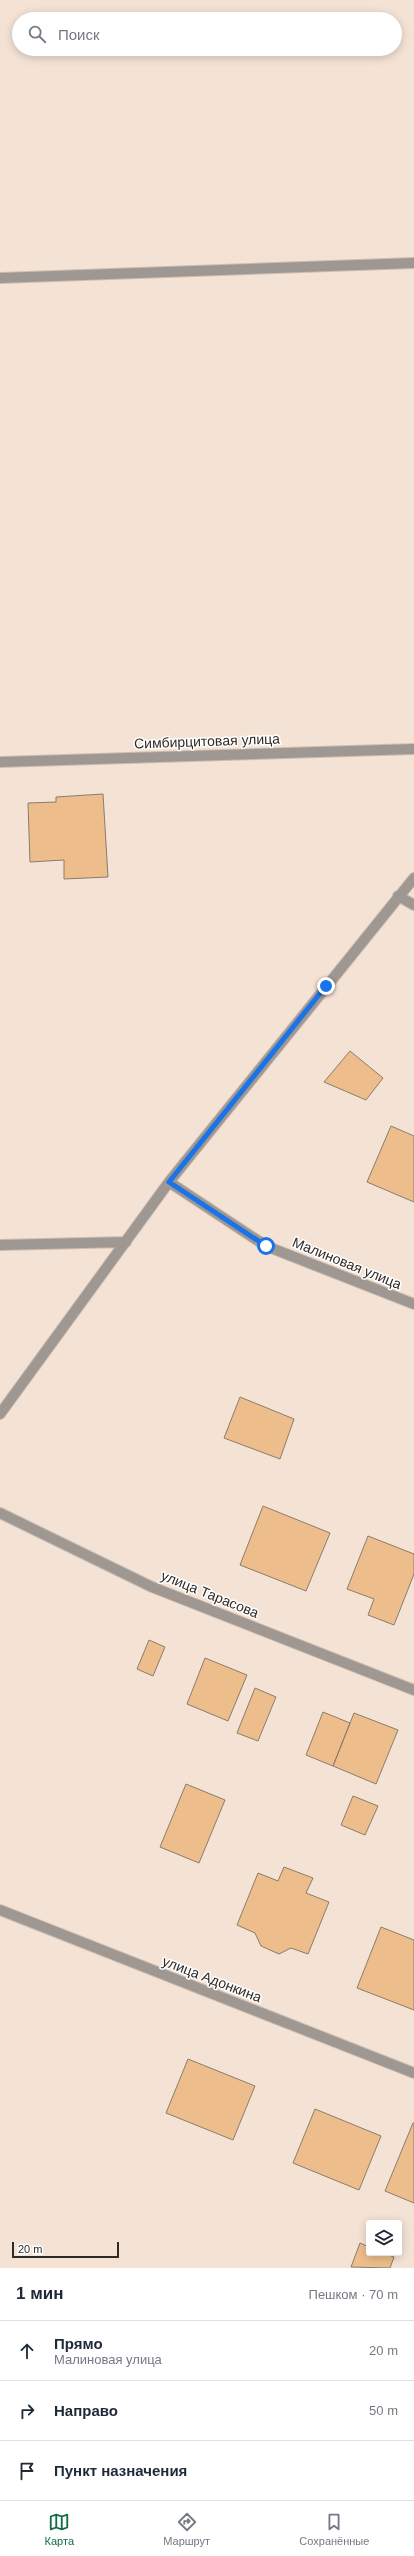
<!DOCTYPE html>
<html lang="ru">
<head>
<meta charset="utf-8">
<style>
	body { margin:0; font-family:Helvetica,sans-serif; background:#f6f6f7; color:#1f2937 }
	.controls { position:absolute; right:12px; bottom:12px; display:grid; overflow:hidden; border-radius:4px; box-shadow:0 2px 10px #0003 }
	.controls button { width:36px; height:36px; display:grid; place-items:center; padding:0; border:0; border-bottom:1px solid #e0e1e3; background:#fff; color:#1f2937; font:20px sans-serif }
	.scale { position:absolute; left:12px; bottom:10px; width:107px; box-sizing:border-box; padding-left:4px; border:2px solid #302924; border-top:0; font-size:11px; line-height:14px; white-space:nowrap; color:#302924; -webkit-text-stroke:3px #fff; paint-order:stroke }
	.stop { position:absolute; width:12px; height:12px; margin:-9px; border:3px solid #1a73e8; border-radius:50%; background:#fff }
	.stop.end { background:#1a73e8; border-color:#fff; box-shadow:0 1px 4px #0008 }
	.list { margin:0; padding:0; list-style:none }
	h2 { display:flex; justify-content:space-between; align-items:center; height:52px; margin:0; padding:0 16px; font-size:17px }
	h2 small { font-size:13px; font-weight:400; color:#747a83 }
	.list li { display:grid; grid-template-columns:26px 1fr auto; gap:12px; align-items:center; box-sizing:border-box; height:60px; padding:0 16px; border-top:1px solid #e0e1e3 }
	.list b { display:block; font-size:15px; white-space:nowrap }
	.list p { margin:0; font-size:13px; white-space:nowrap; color:#747a83 }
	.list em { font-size:13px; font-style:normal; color:#747a83 }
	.icon { flex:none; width:22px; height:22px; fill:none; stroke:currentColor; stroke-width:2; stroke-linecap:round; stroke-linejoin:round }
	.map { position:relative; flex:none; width:414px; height:2268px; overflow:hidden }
	.search { position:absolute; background:#fff; box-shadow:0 2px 10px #0003; left:12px; right:12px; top:12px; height:44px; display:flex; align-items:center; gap:10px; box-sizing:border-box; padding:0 14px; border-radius:22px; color:#747a83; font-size:15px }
	.sheet { height:232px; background:#fff }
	nav { display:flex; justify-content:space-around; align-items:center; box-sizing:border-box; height:56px; border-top:1px solid #e0e1e3; background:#fff; font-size:11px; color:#747a83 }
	nav a { display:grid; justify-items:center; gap:2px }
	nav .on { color:#116e43 }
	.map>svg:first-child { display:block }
</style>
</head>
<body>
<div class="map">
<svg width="414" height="2268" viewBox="0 0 414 2268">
	<rect width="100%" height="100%" fill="#f4e3d5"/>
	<path fill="#edbe8c" stroke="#897c6e" d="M103,794L108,877L64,879V860L30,862L28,803L56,802V797Z
		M350,1051L383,1078L366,1100L324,1082Z
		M391,1126L414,1136V1202L367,1182Z
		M240,1397L294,1419L280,1459L224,1438Z
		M263,1506L330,1533L306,1591L240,1565Z
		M368,1536L414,1554V1574L394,1625L368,1615L374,1599L347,1589Z
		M149,1640L165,1647L153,1676L137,1669Z
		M205,1658L247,1675L228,1721L187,1704Z
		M255,1688L276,1697L258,1741L237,1733Z
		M323,1712L350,1723L333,1766L306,1755Z
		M354,1713L398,1730L376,1784L333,1766Z
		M186,1784L225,1800L199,1863L160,1847Z
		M353,1796L378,1806L365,1835L341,1825Z
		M284,1867L313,1878L306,1893L329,1902L308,1954L291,1948L279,1954L261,1946L255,1933L237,1925L258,1873L278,1881Z
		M381,1927L414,1940V2010L357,1988Z
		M188,2059L255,2086L233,2140L166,2113Z
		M315,2109L381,2136L359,2190L293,2163Z
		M413,2123H414V2203L385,2191Z
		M360,2243L369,2247V2253H384L394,2257L390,2268L351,2267Z"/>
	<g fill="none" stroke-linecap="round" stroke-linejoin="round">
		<defs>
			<path id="minor" d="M0,278L414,263
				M0,762L414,749
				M398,896L414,905
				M169,1182L266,1246L414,1304
				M0,1245L126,1242
				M0,1414L169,1182L414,878
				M0,1513L152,1587L414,1690
				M0,1910L414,2073"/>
		</defs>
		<use href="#minor" stroke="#cdbeb2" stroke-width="12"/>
		<use href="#minor" stroke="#9f9791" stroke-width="10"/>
	</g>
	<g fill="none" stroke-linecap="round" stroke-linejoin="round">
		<path stroke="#1a73e8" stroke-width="5" d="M266,1246L169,1182L326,986"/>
	</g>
	<g text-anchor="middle" stroke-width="3" stroke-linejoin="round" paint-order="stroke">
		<g font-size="14" fill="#302924" stroke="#fff">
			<text transform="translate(207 741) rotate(-2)" y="5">Симбирцитовая улица</text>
			<text transform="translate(347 1263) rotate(22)" y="5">Малиновая улица</text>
			<text transform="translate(210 1594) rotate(22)" y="5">улица Тарасова</text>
			<text transform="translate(212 1979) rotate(21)" y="5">улица Адонкина</text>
		</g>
	</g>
</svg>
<div class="controls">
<button><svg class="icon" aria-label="layers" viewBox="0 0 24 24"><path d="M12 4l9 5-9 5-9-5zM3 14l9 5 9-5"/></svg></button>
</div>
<div class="scale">20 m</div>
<div class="stop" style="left:266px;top:1246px"></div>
<div class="stop end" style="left:326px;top:986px"></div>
<div class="search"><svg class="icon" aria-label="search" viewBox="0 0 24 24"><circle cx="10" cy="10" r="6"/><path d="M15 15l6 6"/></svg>Поиск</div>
</div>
<section class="sheet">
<h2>1 мин<small>Пешком · 70 m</small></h2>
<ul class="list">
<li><svg class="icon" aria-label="ahead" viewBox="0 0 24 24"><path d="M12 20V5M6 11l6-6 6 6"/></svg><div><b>Прямо</b><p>Малиновая улица</p></div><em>20 m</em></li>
<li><svg class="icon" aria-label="right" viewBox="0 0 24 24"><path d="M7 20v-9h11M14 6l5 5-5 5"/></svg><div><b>Направо</b></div><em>50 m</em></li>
<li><svg class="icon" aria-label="arrive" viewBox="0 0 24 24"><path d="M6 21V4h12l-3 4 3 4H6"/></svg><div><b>Пункт назначения</b></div></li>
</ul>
</section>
<nav>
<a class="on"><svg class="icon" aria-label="map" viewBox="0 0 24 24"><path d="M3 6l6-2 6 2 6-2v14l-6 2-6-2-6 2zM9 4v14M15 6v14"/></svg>Карта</a>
<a><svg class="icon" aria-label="directions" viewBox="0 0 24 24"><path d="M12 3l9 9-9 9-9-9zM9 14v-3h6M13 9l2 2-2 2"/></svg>Маршрут</a>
<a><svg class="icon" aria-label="saved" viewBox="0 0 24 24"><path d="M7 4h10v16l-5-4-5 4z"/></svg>Сохранённые</a>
</nav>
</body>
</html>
